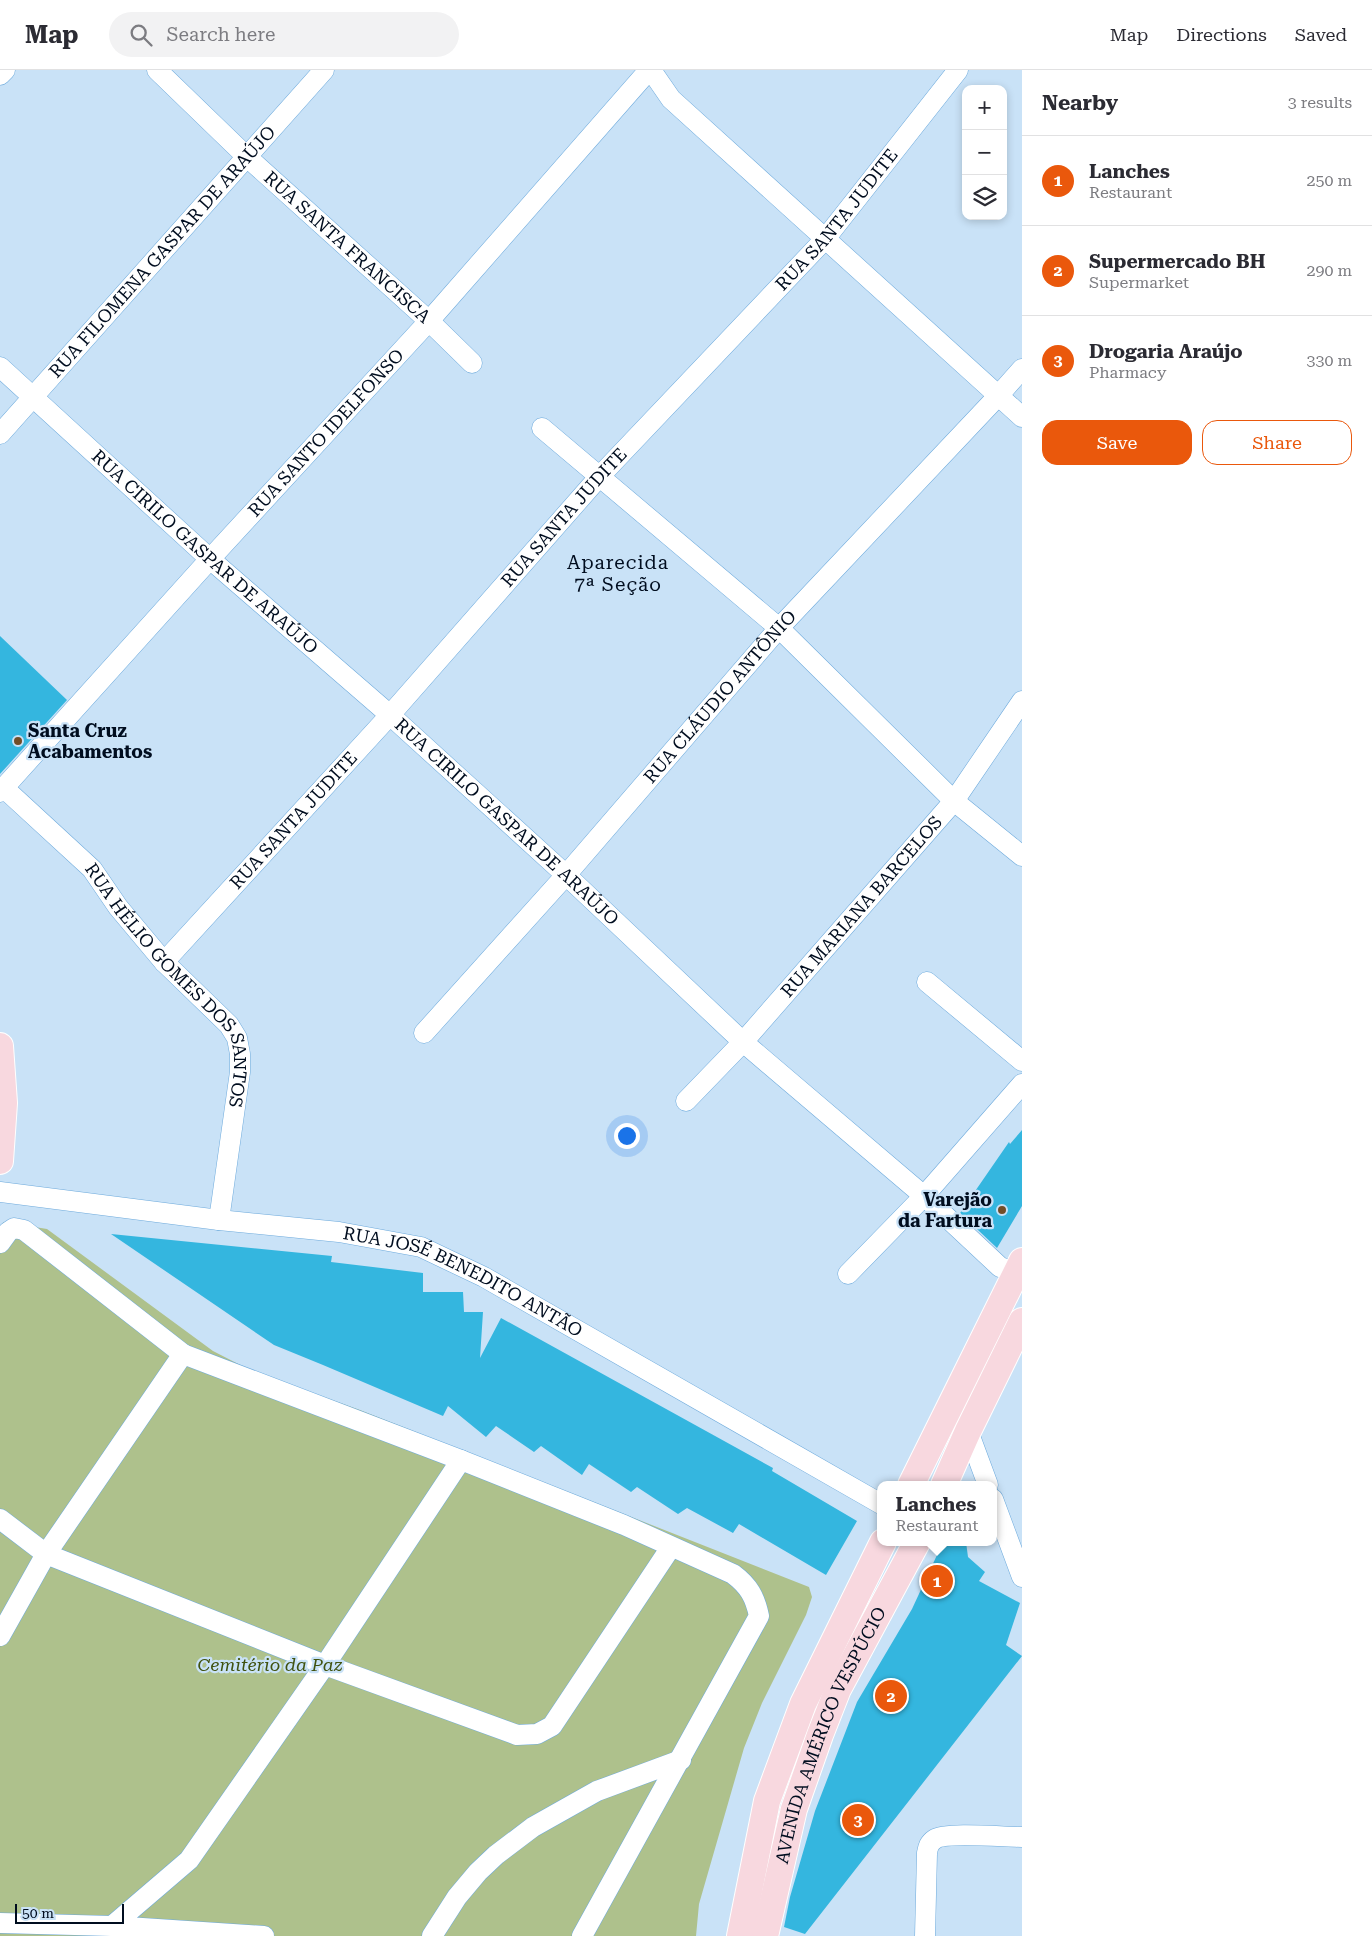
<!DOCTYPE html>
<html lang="en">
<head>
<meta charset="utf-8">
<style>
	body { margin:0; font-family:"Roboto Serif",serif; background:#f2f2f3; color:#2b2b33 }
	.controls { position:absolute; right:15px; top:15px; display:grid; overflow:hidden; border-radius:10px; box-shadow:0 2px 8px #0003 }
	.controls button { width:45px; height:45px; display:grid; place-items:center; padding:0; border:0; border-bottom:1px solid #e1e1e2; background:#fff; color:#2b2b33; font:25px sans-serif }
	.scale { position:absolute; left:15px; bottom:12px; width:109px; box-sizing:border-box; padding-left:5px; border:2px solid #000d1f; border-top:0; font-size:14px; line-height:18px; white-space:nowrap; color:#000d1f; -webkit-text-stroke:4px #c9e2f7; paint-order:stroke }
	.you { position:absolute; left:626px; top:1065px; width:18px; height:18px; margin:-12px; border:4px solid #fff; border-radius:50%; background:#1a73e8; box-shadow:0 0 0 8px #1a73e833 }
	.badge { display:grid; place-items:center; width:32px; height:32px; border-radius:50%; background:#ea580c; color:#fff; font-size:16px; font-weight:700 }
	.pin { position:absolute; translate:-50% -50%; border:2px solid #fff; box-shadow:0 1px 5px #0006 }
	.popup { position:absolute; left:877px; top:1411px; width:120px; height:65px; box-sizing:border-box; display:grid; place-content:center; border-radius:10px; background:#fff; filter:drop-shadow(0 1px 4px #0005); font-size:16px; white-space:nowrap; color:#7c7c81 }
	.popup b { font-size:19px; color:#2b2b33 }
	.popup::after { content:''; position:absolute; left:50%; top:100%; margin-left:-10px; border:10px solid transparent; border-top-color:#fff }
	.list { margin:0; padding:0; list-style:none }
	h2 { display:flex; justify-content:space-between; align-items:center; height:65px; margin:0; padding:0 20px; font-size:21px }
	h2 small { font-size:16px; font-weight:400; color:#7c7c81 }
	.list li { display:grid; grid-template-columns:32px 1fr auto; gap:15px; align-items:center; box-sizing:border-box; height:90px; padding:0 20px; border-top:1px solid #e1e1e2 }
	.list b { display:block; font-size:19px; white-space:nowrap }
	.list p { margin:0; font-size:16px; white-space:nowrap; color:#7c7c81 }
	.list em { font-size:16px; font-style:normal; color:#7c7c81 }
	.actions { display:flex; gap:10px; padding:15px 20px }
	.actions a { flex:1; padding:11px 0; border:1px solid #ea580c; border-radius:15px; text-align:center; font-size:18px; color:#ea580c }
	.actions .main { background:#ea580c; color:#fff }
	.icon { flex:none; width:28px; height:28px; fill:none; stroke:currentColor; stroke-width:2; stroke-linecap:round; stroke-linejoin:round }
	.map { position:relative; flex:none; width:1022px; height:1866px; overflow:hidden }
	header { display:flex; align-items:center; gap:30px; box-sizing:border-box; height:70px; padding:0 25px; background:#fff; border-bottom:1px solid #e1e1e2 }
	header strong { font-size:24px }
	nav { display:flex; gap:28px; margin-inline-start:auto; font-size:18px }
	.search { width:350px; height:45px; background:#f2f2f3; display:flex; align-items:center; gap:12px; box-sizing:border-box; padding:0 18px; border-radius:28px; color:#7c7c81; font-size:19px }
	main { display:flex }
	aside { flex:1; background:#fff }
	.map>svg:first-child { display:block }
</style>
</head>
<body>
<header>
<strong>Map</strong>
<div class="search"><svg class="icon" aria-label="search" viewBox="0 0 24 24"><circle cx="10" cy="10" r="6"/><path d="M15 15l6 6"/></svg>Search here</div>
<nav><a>Map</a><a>Directions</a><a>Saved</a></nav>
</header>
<main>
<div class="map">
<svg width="1022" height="1866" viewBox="0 0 1022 1866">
	<rect width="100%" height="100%" fill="#c9e2f7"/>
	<path fill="#aec18c" d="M4,1152L47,1159L213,1281L254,1302L360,1340L809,1517L812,1527L806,1545L762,1633L744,1678L699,1834L696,1866H0V1156Z"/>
	<path fill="#34b6df" d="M0,566L67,630L0,704Z
		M1022,1060V1136L997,1178L960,1143L1009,1072L1010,1074Z
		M111,1164L332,1186L331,1192L423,1203V1222H463L464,1242H483L480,1288L501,1248L773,1398L772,1401L857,1451L826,1505L739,1454L733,1463L687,1438L678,1444L637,1417L631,1422L589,1394L582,1405L541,1376L534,1382L496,1356L486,1367L448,1336L443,1346L323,1295L274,1275Z
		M943,1472H966L968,1487L985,1502L979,1511L1020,1533L1006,1575L1022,1586L805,1864L784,1857L790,1827L815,1741L857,1632L912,1539Z"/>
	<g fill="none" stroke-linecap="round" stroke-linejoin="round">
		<defs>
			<g id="minor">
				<path id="s1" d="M157,0L246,86L429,251L472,293"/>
				<path d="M651,0L671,29L1022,347"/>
				<path d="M0,5L5,0"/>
				<path id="s2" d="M0,297L210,489L390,645L566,805L743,972L924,1126L1000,1197L1015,1202H1022"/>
				<path d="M542,358L779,558L954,731L1022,786"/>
				<path id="s3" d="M0,364L324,0"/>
				<path id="s4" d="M4,718L92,799L118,837L164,892L229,955L237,968L240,984V1002L219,1150"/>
				<path id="s5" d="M0,722L210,489L429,251L649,0"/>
				<path id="s6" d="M164,892L390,645L599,407L825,169L958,0"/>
				<path d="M927,912L1022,991"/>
				<path id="s7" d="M424,963L566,805L779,558L998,326L1022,299"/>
				<path id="s8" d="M686,1031L743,972L954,731L1022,631"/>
				<path id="s9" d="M0,1122L219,1150L339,1162L421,1177L484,1207L881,1434"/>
				<path d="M0,1173L8,1162L14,1158L24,1160L183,1284"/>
				<path d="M848,1204L924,1126L1022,1014"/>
				<path d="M968,1361L988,1415"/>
				<path d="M993,1429L1022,1507"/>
				<path d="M0,1449L46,1484L325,1595L461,1390"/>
				<path d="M0,1566L46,1484L183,1284L461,1390L624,1455L733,1504C749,1516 755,1527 759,1546L582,1866"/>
				<path d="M0,1853L112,1856"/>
				<path d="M264,1866L112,1856L189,1790L325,1595L517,1665L537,1664L552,1656L671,1477"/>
				<path d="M432,1866L457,1827L478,1802L496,1785L533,1757L597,1721L681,1690"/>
				<path d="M925,1866L927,1783C928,1777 929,1773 935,1769C946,1762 1005,1767 1022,1767"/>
			</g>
			<g id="major">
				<path d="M0,976L4,1033L0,1091"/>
				<path d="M911,1415L1022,1191"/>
				<path d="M944,1415L968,1361L1022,1251"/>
				<path d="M740,1866L767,1731L803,1634L883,1472"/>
				<path id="s10" d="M765,1866L794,1739L820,1665L838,1619L917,1472"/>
			</g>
		</defs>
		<use href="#minor" stroke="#6daadc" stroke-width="21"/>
		<use href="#major" stroke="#fff" stroke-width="28"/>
		<use href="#minor" stroke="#fff" stroke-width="20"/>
		<use href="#major" stroke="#f8d8df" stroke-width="26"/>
	</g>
	<g fill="#724d28" stroke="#c9e2f7" stroke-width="2">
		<circle cx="18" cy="671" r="5"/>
		<circle cx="1002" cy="1140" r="5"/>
	</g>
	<g text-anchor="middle" stroke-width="4.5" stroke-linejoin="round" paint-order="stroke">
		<g font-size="18" fill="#000d1f" stroke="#c9e2f7">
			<text dy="6" stroke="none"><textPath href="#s6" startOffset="1002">RUA SANTA JUDITE</textPath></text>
			<text dy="6" stroke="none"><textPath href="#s1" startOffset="260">RUA SANTA FRANCISCA</textPath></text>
			<text dy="6" stroke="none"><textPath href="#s3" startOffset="244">RUA FILOMENA GASPAR DE ARAÚJO</textPath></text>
			<text dy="6" stroke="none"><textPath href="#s5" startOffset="485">RUA SANTO IDELFONSO</textPath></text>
			<text dy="6" stroke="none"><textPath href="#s6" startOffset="598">RUA SANTA JUDITE</textPath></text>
			<text dy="6" stroke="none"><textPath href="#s2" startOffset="276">RUA CIRILO GASPAR DE ARAÚJO</textPath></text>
			<text dy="6" stroke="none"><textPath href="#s7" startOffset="448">RUA CLÁUDIO ANTÔNIO</textPath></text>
			<text dy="6" stroke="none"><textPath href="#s6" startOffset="192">RUA SANTA JUDITE</textPath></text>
			<text dy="6" stroke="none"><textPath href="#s2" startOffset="681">RUA CIRILO GASPAR DE ARAÚJO</textPath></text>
			<text dy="6" stroke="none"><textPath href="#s8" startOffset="262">RUA MARIANA BARCELOS</textPath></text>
			<text dy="6" stroke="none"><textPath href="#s4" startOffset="264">RUA HÉLIO GOMES DOS SANTOS</textPath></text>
			<text dy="6" stroke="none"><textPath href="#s9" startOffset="476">RUA JOSÉ BENEDITO ANTÃO</textPath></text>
			<text dy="6" stroke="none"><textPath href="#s10" startOffset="212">AVENIDA AMÉRICO VESPÚCIO</textPath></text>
		</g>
		<g font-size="18" font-weight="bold" fill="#000d1f" stroke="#c9e2f7" text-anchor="start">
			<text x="28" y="667">Santa Cruz<tspan x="28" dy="21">Acabamentos</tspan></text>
			<text x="992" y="1136" text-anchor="end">Varejão<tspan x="992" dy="21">da Fartura</tspan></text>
		</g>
		<g font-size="18" font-style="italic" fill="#40520f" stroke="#c9e2f7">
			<text x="270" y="1601">Cemitério da Paz</text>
		</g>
		<g font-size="19" letter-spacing="1" fill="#000d1f" stroke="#c9e2f7">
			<text x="618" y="499">Aparecida<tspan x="618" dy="22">7ª Seção</tspan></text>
		</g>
	</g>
</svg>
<div class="controls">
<button>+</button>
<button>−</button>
<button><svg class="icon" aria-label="layers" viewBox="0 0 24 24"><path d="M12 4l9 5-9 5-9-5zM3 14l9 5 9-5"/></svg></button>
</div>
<div class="scale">50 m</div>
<div class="you"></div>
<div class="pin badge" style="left:937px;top:1511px">1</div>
<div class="popup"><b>Lanches</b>Restaurant</div>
<div class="pin badge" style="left:891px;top:1626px">2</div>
<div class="pin badge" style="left:858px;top:1750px">3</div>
</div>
<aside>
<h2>Nearby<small>3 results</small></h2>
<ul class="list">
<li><span class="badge">1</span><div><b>Lanches</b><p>Restaurant</p></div><em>250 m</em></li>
<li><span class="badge">2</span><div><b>Supermercado BH</b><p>Supermarket</p></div><em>290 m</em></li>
<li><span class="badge">3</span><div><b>Drogaria Araújo</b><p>Pharmacy</p></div><em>330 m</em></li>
</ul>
<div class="actions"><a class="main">Save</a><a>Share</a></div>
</aside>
</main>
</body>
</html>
